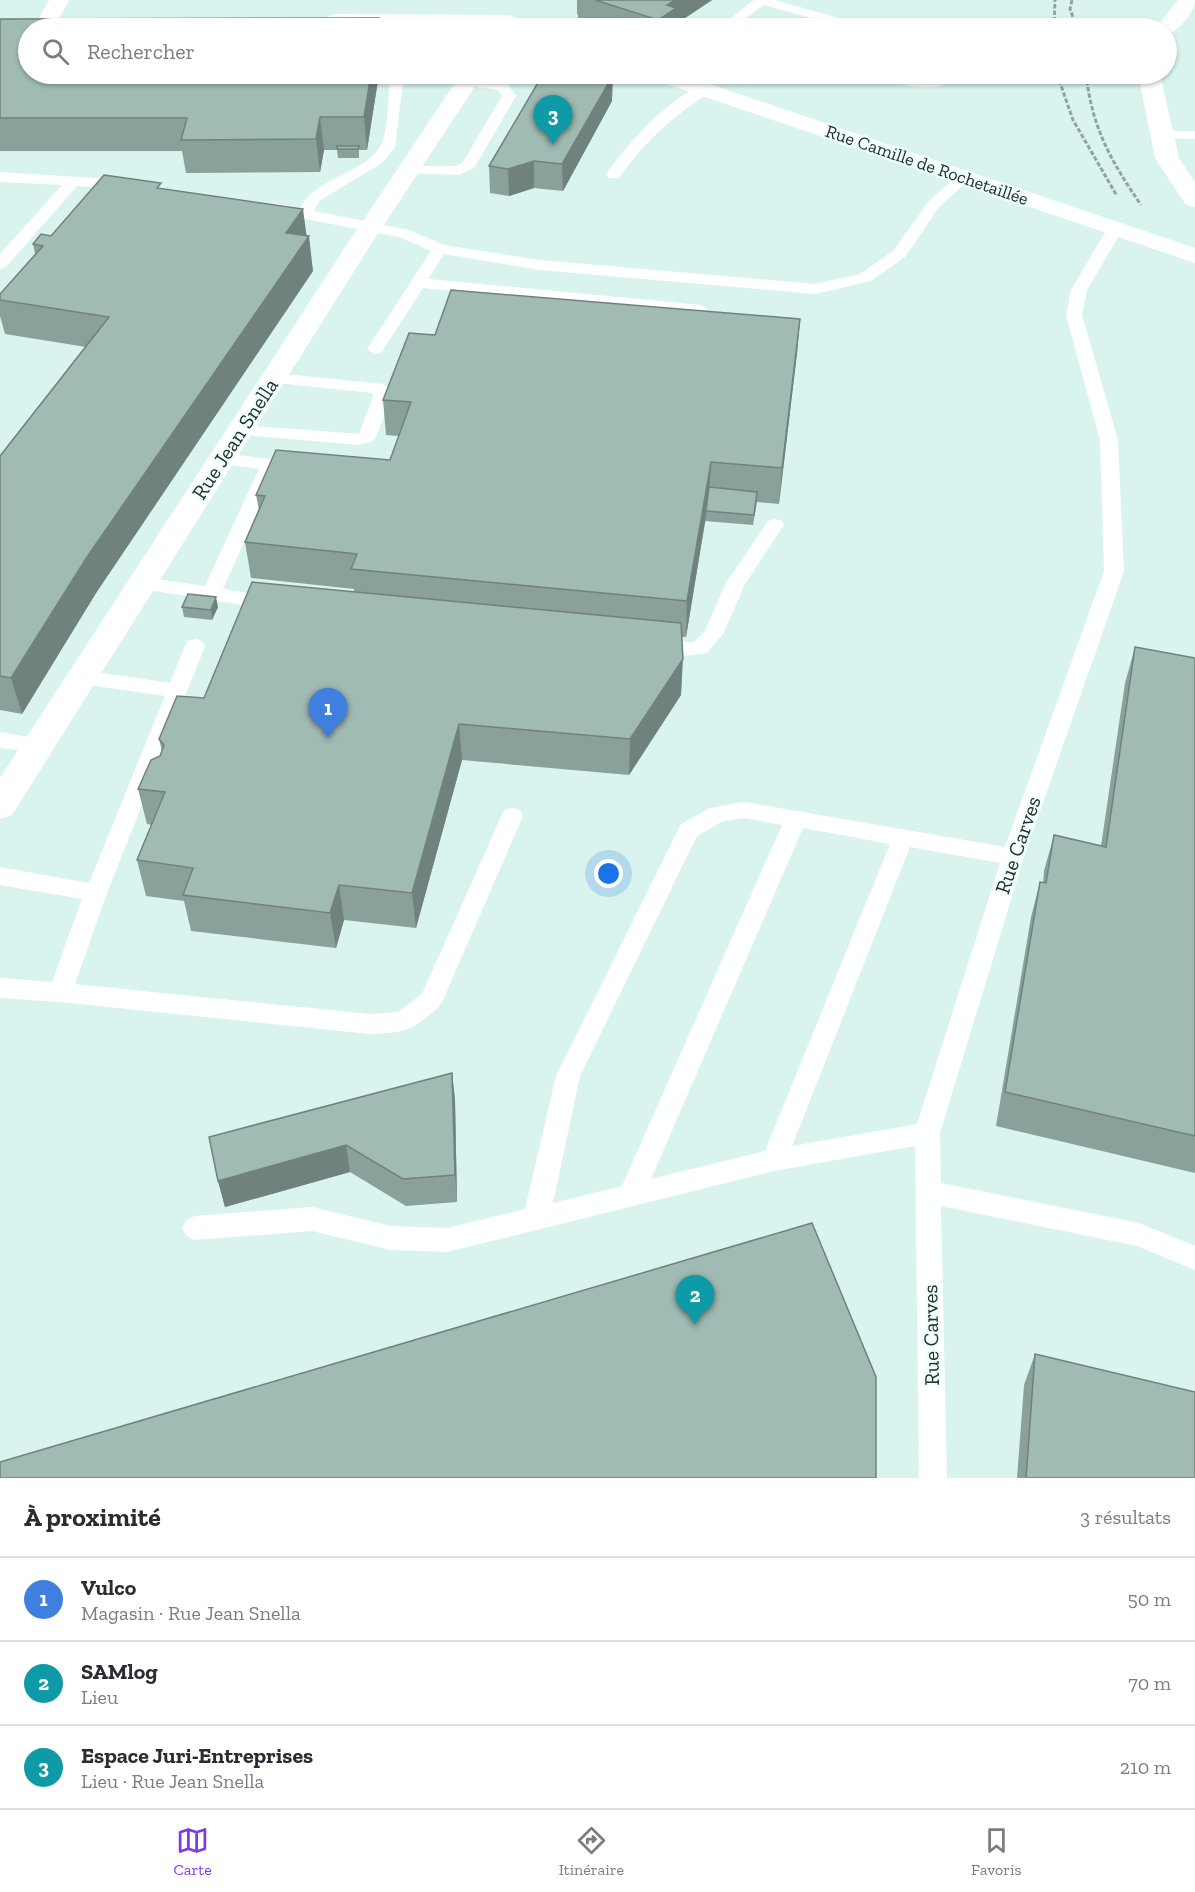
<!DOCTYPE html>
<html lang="fr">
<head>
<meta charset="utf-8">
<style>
	body { margin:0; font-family:"Zilla Slab",serif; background:#f7f7f7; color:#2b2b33 }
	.you { position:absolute; left:609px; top:874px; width:21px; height:21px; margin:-15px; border:4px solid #fff; border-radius:50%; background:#1a73e8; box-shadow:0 0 0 9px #1a73e833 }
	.badge { display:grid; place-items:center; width:39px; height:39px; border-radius:50%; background:#7c3aed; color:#fff; font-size:20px; font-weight:700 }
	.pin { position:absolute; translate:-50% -50px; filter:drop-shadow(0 2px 3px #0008) }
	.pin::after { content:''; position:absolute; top:32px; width:21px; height:18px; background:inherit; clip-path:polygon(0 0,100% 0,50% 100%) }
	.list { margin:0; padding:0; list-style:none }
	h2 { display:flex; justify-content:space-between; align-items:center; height:78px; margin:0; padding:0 24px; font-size:26px }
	h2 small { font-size:20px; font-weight:400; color:#7c7c81 }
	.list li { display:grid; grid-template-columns:39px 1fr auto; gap:18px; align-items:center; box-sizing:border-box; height:84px; padding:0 24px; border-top:2px solid #e1e1e2 }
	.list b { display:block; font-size:22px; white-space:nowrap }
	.list p { margin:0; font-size:20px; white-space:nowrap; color:#7c7c81 }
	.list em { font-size:20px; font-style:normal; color:#7c7c81 }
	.icon { flex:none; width:33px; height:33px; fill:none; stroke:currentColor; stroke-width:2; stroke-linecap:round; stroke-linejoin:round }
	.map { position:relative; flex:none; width:1195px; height:1478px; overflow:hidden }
	.search { position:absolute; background:#fff; box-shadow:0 2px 4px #0004; left:18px; right:18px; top:18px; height:66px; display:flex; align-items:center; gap:15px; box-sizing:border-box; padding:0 21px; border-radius:33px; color:#7c7c81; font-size:22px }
	.sheet { height:330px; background:#fff }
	nav { display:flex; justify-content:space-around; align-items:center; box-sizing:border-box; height:84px; border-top:2px solid #e1e1e2; background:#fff; font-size:16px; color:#7c7c81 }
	nav a { display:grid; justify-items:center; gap:3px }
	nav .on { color:#7c3aed }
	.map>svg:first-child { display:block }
</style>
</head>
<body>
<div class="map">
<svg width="1195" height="1478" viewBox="0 0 1195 1478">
	<rect width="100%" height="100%" fill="#d9f4ee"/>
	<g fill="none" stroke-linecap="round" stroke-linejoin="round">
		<path stroke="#91a5a0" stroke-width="3" stroke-dasharray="4.5 2" stroke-linecap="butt" d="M1072,0L1070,9L1077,28
			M1054,28L1055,0
			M1057,74L1073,120L1117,196
			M1086,74C1092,128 1111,161 1141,205"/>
		<path fill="#fff" fill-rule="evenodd" d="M754,0H774L865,25L867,28H847L764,5L732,28H718Z
			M390,74H404L395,147L382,163L319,201L314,211L409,230L444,245L540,260L815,284L860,274L893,251L929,201L958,175H968L971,178L939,207L905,257L871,281L815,294L540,270L444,254L428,279L701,305L709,310L701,315L423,288L381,353L375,354L367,349L431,251L399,237L275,213L267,208L275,203L300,208C316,177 363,174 380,147C389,132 388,93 390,74Z
			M868,74H890L922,78L957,74V77C939,96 892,83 870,77Z
			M467,78L507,83L516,96L474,168L459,175L404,173L402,170L404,167L409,166H456L463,162L502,96L498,90L462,85L460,82L462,79Z
			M706,85L711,86L713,89L711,92C674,115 644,142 619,178H609L606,175C625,146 672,93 706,85Z
			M1162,131H1195V139L1157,138L1155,135Z
			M0,172L125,180L133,185L125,190L77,186L6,267L0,269V254L62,185L0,182Z
			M1115,224L1123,229L1087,290L1082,315L1118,440L1124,571L1024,857L940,1133L941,1183L1139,1223L1195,1246V1270L1137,1246L941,1206L947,1478H919L915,1146L774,1171L447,1252L391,1250L312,1231L195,1240L186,1236L182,1228L186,1220L195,1216L312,1207L391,1226L447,1228L525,1209L556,1076L681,824L710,808L744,802L1005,847L1104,571L1100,440L1066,315L1071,290L1107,229ZM744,818L782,825L622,1186L553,1203L580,1076L697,836L723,821ZM803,828L890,844L765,1151L651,1179ZM910,847L1000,863L917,1124L792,1146Z
			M274,373L383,384L391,392V397L376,437L373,441L359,445L235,434L232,430L235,426L241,425L359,434L373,397L372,393L268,382L265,378L268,374Z
			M222,453L296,462L302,464L305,468L302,472L296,474L276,471L223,589L280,598L283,603L280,608L273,610L143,589L136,588L133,583L136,578L143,577L205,586L259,469L216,463L213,459L216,455Z
			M775,519L782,521L784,525L745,584L723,634L707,653L677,657L648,652L645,647L648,642C662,638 679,643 694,642L705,631L726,583L768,521Z
			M195,639L202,641L205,646L107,893L75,984L369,1014L398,1012L422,994L504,810L512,808L520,810L523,816L443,1000C439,1008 433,1012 427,1017C404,1035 396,1032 369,1034L60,1002L0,998V978L52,982L82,899L0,885V867L89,883L165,696L82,684L75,682L72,677L75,672L82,670L170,683L185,646L188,641Z
			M0,732L46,740L50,745L46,750L39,753L0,748Z"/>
		<path fill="#fff" fill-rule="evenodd" d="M49,0H69L56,24L49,26L42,24L38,20Z
			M1178,0H1195C1195,12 1178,32 1166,35V28H1156Z
			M336,14L509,15L534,24L538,28L329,24L325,20L329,16Z
			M461,74H483L368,249L12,815L0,819V778L344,249Z
			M649,74H680L1195,248V263L652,79Z
			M1138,74H1160L1179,158L1195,182V207L1186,205L1155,158Z"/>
	</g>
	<path fill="#8aa09b" d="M577,0H712L676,24V28H605L578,20V15L577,14Z
		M379,18L380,28H28V74H379L367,150H359V158H338L337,150H324L320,172L186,173L182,151H0V19Z
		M504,74H606H604L612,101L563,191L534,188L509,196L490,193L489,166L539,81L504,76Z
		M162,189L306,236L313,271L96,593L22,714L0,710V456L86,347L5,334L0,316V294L35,254L33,244Z
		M800,319L797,353L779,504L757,502L753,525L705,521L706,517L686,637H682L681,695L629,775L462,760L416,928L344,920L336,948L191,931L184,901L146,896L137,860L152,825L147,824L138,789L160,756L162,751L159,739L204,698L354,592V589L251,578L245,542L259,510L256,495L390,460L399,436L386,435L383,400L435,335Z
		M182,607H218L212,620L184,617Z
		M1135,647L1195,658V1173L996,1126L1031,917L1040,882L1043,883L1044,871L1054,835L1101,846L1125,683Z
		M452,1073L455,1100L457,1202L406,1206L350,1172L225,1207L218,1181Z
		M1035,1354L1195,1478H1017L1024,1385Z"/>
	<path fill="#70827e" d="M675,0H712L676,24V28H658V20L667,5Z
		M371,74H379L367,150L364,117Z
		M613,75L612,101L563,191L562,164Z
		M320,117L324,150L320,172L316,139Z
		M534,161V188L509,196L508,169Z
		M303,209L307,239L309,236L313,271L96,593L22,714L11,678L286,233Z
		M800,319L797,353L779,504L782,468Z
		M711,462L709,497L686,637L687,601Z
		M216,597L218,607L212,620L211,610Z
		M683,659L681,695L629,775L630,739Z
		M459,724L462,760L416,928L412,893Z
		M339,885L344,920L336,948L330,913Z
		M452,1073L455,1100L457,1202L455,1175Z
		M346,1145L350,1172L225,1207L218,1181Z"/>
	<path fill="#a0bab4" stroke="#70827e" stroke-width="1.5" d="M595,0H675L667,5L676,8L658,20Z
		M379,18L378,28H28V74H371L364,117H320L316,139L181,140L187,118H0V19Z
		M439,20H450L448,28H437Z
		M543,74H598L613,75L562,164L534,161L508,169L489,166Z
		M337,146H359L358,149H337Z
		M104,175L161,183L157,188L303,209L286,233L309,236L87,557L11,678L0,676V456L109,317L0,300V294L43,246L33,244L41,234L51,236Z
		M451,290L800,319L782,468L711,462L687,601L351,569L357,554L245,542L265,496L256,495L276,450L390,460L411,402L383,400L409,333L435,335Z
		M709,487L757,492L754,515L706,511Z
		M252,582L681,623L683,659L630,739L459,724L412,893L339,885L330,913L183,895L193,868L137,860L165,792L138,789L151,760L160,756L164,745L159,739L177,696L204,698Z
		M188,594L216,597L211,610L182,607Z
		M1135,647L1195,658V1136L1005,1092L1040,882L1046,883L1054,835L1106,847Z
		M452,1073L455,1175L403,1179L346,1145L218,1181L209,1137Z
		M812,1223L876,1377V1478H0V1462Z
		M1035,1354L1195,1392V1478H1026Z"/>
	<g text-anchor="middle" stroke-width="5" stroke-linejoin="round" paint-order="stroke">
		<g font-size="18" fill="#242e2c" stroke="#eefefa">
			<text transform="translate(927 165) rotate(19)" y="6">Rue Camille de Rochetaillée</text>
		</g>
		<g font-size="21" fill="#242e2c" stroke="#eefefa">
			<text transform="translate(235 439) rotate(-57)" y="7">Rue Jean Snella</text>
			<text transform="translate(1018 845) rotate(-71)" y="7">Rue Carves</text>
			<text transform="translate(931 1335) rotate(-91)" y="7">Rue Carves</text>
		</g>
	</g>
</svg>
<div class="you"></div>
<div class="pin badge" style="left:328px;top:738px;background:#3f7fe0">1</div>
<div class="pin badge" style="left:695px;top:1325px;background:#0f9aa8">2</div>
<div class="pin badge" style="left:553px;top:145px;background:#0f9aa8">3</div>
<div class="search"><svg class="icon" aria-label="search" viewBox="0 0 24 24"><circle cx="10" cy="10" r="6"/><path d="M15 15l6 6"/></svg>Rechercher</div>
</div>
<section class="sheet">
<h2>À proximité<small>3 résultats</small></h2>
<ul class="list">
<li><span class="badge" style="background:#3f7fe0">1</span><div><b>Vulco</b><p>Magasin · Rue Jean Snella</p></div><em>50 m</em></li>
<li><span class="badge" style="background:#0f9aa8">2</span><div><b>SAMlog</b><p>Lieu</p></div><em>70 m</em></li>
<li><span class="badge" style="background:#0f9aa8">3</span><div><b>Espace Juri-Entreprises</b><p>Lieu · Rue Jean Snella</p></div><em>210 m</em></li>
</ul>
</section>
<nav>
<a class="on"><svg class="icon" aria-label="map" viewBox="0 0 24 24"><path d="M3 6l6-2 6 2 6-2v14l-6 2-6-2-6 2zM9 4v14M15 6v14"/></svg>Carte</a>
<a><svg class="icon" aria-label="directions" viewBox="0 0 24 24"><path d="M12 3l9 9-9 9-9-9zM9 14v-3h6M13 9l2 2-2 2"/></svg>Itinéraire</a>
<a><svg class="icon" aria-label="saved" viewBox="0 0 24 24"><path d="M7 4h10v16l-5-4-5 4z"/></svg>Favoris</a>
</nav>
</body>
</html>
